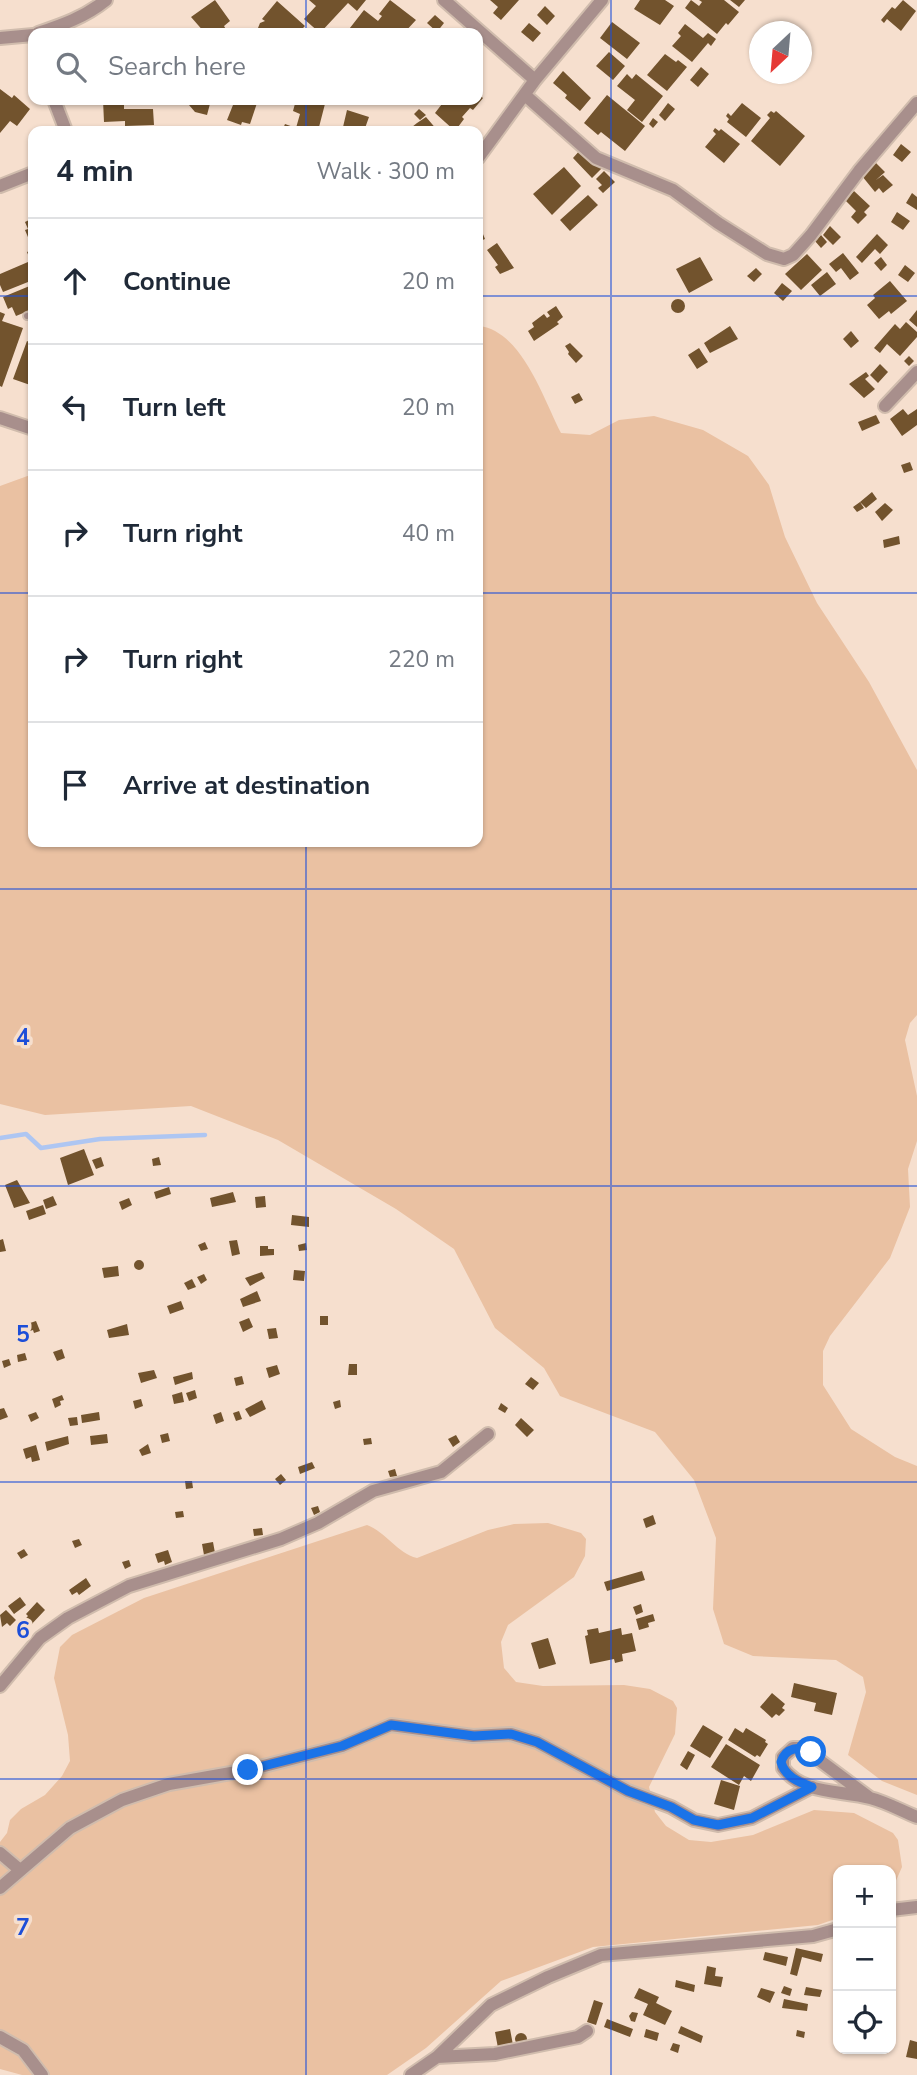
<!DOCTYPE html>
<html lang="en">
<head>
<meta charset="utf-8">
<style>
	body { margin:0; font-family:"Nunito Sans",sans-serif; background:#f2f2f3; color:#1f2937 }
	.controls { position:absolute; right:21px; bottom:21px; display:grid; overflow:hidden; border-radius:14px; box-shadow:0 2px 5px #0004 }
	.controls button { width:63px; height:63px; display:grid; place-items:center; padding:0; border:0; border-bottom:2px solid #e0e1e3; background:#fff; color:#1f2937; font:35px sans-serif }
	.compass { position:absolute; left:749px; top:21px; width:63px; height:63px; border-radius:50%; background:#fff; box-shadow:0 2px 5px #0004; rotate:206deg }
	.stop { position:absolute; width:21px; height:21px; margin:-16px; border:5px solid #1a73e8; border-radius:50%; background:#fff }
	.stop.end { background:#1a73e8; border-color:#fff; box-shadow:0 2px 7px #0008 }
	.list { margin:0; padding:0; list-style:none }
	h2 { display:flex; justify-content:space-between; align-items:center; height:91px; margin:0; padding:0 28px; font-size:30px }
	h2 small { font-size:23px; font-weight:400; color:#747a83 }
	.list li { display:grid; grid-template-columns:46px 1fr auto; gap:21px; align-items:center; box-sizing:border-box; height:126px; padding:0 28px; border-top:2px solid #e0e1e3 }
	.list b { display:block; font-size:26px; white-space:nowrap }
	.list em { font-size:23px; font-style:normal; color:#747a83 }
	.icon { flex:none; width:38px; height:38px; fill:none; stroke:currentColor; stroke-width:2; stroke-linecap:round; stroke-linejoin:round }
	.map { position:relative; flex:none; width:917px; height:2075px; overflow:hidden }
	.search { position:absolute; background:#fff; box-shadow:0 2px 5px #0004; left:28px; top:28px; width:455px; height:77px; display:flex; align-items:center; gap:18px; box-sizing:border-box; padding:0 24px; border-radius:14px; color:#747a83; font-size:26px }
	.panel { position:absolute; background:#fff; box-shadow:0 2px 5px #0004; left:28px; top:126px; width:455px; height:721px; border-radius:14px }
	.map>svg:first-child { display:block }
</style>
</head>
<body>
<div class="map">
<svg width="917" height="2075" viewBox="0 0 917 2075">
	<rect width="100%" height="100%" fill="#f6dfce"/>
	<path fill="#eac1a2" d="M478,326C521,329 544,400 561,433L590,435L619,420L654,416L703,430L748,456L769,485L785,537L817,603L869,682L917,770V1015L910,1023L905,1040L917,1096V1141L908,1169L910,1207L890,1258L830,1336L823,1351V1385L851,1429L895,1457L917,1466V1795L882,1781L848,1755L866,1692L863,1677L836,1660L753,1656L724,1644L713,1609L716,1538L694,1480L655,1432L560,1396L544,1368L495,1328L454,1249L396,1209L278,1140L191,1106L45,1115L0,1104V486L33,474V842H478Z
		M548,1523L581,1533L586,1539L585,1556L574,1577L508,1625L501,1642L504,1668L516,1682L543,1686L624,1685L650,1689L673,1701L677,1708L675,1734L649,1787L655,1812L666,1826L689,1840L711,1842L753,1835L814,1810L854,1813L893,1833L898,1840L902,1867L891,1892V1870H838V1918L818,1925L593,1947L501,1981L426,2048L387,2075H22L0,2069V1842L7,1833L10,1820L21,1809L45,1795L62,1776L70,1761L68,1735L54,1678L60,1647L72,1635L144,1598L367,1525C386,1532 397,1553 417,1558L488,1530L514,1524Z"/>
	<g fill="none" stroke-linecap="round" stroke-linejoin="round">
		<path stroke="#aec6f2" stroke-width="4.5" d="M0,1138L26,1134L41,1148L100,1139L205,1135"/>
	</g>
	<path fill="#72532d" d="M215,0L230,21L224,26L228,33H205L191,17Z
		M309,0H366L357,11L348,3L320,33L304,19L316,6Z
		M390,0L416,20L404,33H346L364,10L378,21L382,16L379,14Z
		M490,0H519L501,20L493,13L498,7Z
		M640,0H665L674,6L660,25L634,9Z
		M691,0L699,6L702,2L699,0H724L739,12L728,25L726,23L717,34L685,8Z
		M730,0H745L739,7Z
		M903,0L916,11L901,31L887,19L884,23L881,20L892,7L895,9Z
		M277,1L305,26L298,33H256L260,23L265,21L262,19Z
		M545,6L555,16L547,25L537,15Z
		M435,15L444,23L437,32L427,23Z
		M612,22L640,43L627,59L600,38Z
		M529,23L541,33L533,42L521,32Z
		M685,24L703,38L708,33L716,39L711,46L708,43L692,62L672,46L681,36L678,33Z
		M609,52L625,66L613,80L596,66Z
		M665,54L676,62L678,60L687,67L667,91L647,75Z
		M701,67L709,74L698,87L690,80Z
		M563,71L591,98L580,111L565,98L567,95L553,83Z
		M627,74L632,79L636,74L663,96L642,122L627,110L635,100L617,86Z
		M0,89L12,98L14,95L30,109L17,126L10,121L0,133Z
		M478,94L483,98L473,110L470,108L462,117L464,119L455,131L435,113L445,100H478Z
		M607,95L645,126L625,151L601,132L598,135L584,123Z
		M103,100H124V109H153L154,125L125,126V121L104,122Z
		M173,100H211L207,115L195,112L189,105Z
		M235,100H258L250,124L242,122L241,125L227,120Z
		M296,100H326L318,131H282L285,124L296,128L300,114L293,111Z
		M668,103L675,109L665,121L659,115Z
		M742,103L761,118L746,137L727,122L729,119L726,116L728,113L731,116Z
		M419,109L426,115L420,120L414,114Z
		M347,110L369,117L364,131H339L341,126L343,127Z
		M771,111L774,113L776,111L805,136L780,166L751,141L770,118L767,115Z
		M426,117L438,131H407L417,123Z
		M653,118L658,122L653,128L649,124Z
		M715,128L719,131L721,129L740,144L724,163L705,147L716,134L713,131Z
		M901,144L911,152L902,162L893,155Z
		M581,149L602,168L592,178L573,158Z
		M876,163L885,172L876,180L883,175L893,185L883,193L879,188L875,192L862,176Z
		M564,167L581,186L552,215L533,194Z
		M604,171L615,182L603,193L598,188L602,185L596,179Z
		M854,191L870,206L864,212L867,215L858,224L851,217L856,211L845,200Z
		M912,193L917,197V210L906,203Z
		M588,195L598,205L570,231L560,220Z
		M897,212L910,221L903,230L891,222Z
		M33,218V267L27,252L33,249L25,230L28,229L25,222Z
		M478,222L485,239L478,242Z
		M830,226L841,237L833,245L823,235Z
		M877,234L888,245L880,254L875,249L862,263L856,257Z
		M821,235L827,242L821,248L815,241Z
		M497,243L514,268L500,274L495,267L498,265L487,250Z
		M843,253L859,273L850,280L841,268L836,272L829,264Z
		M807,254L822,270L801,290L785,274Z
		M700,257L713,280L689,293L676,269Z
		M881,257L887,265L881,271L874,263Z
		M28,262L33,280L3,292L0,285V274Z
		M905,265L915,273L908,282L898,275Z
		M756,268L762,274L754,282L747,276Z
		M827,272L836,284L820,296L811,285Z
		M890,281L907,301L891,314L889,311L879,319L867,305L875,298L873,295Z
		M782,283L792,291L783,301L774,293Z
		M32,285L33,309L16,316L12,307L8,309L3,297Z
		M671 306a7 7 0 1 1 14 0a7 7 0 1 1-14 0Z
		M556,306L563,317L557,322L559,324L534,341L528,331L534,327L532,323L544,314L547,318L550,316L547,312Z
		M917,310V327L909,320Z
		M0,312L5,314L2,321L23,328L2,387L0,386Z
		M906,322L917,332V337L900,356L887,344L880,353L874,348L895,324L900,329Z
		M730,326L738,339L710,353L704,343Z
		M851,331L859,341L851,348L843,339Z
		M27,341L33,344V386L13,379Z
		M570,343L583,356L576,363L568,354L569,352L565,346Z
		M699,348L708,362L697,369L688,355Z
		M909,356L914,361L909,366L904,361Z
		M880,364L888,372L878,383L870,375Z
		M866,372L869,376L865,379L875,389L864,398L849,384Z
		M579,393L583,400L575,404L571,397Z
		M903,409L908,415L917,409V425L902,436L890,419Z
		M876,415L880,423L862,431L858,422Z
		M910,462L913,470L904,473L901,465Z
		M872,492L877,499L866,508L860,502Z
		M860,502L864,508L857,512L853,507Z
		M885,503L893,510L882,521L875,512Z
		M899,536L900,544L884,548L883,540Z
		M84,1149L94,1175L68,1185L60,1158Z
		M101,1157L104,1166L96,1169L92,1160Z
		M159,1157L161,1165L153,1166L152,1159Z
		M17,1180L30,1203L14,1208L5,1185Z
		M169,1187L171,1194L156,1199L154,1192Z
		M233,1192L236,1202L212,1207L210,1198Z
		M53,1196L57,1205L46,1209L43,1200Z
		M265,1196L266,1207L256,1208L255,1197Z
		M129,1198L132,1205L122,1210L119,1202Z
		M43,1205L46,1214L29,1220L26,1211Z
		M292,1215L309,1217V1227L291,1225Z
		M3,1239L6,1251L0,1252V1240Z
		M237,1240L240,1254L232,1256L229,1241Z
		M205,1242L208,1249L201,1251L198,1245Z
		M306,1243L307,1250L299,1251L298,1245Z
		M260,1246H268V1249H274V1255L260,1256Z
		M134 1265a5 5 0 1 1 10 0a5 5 0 1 1-10 0Z
		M118,1266L119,1276L104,1278L102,1268Z
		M294,1270L305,1271L304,1281L293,1280Z
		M262,1272L265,1278L250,1286L245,1278Z
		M204,1274L207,1280L201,1284L197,1277Z
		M192,1279L196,1287L188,1290L184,1283Z
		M257,1291L261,1301L243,1307L240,1299Z
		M181,1301L184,1309L170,1314L167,1306Z
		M320,1316H328V1325H320Z
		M249,1318L253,1327L243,1332L239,1322Z
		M36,1321L40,1331L34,1333L33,1330L30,1331L27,1324Z
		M127,1324L129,1335L109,1338L107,1330Z
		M276,1328L278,1338L269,1339L267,1329Z
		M62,1349L65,1358L57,1361L53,1352Z
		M25,1353L27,1360L18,1362L17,1355Z
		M9,1359L11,1365L4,1368L2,1361Z
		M349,1364H357V1375H348Z
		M277,1365L280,1374L269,1378L266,1368Z
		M154,1370L157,1378L141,1383L138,1373Z
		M192,1372L193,1379L175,1385L173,1377Z
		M242,1376L244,1384L236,1386L234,1378Z
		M531,1377L539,1383L533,1390L525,1384Z
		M195,1390L197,1398L189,1401L186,1393Z
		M182,1392L184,1402L174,1404L172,1395Z
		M62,1395L64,1400L60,1401L61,1405L55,1408L52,1399Z
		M141,1399L143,1406L135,1409L133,1401Z
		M262,1400L266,1409L250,1417L245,1409Z
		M340,1400L341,1407L335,1409L333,1402Z
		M501,1403L508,1408L505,1413L498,1409Z
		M4,1408L8,1417L0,1420V1409Z
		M239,1411L242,1419L236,1421L233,1413Z
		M36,1412L39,1418L31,1422L28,1415Z
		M99,1412L100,1420L82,1423L81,1415Z
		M221,1412L224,1421L216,1424L213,1415Z
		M77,1417L78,1425L70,1426L68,1418Z
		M521,1418L534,1430L527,1437L515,1425Z
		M168,1433L170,1441L162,1443L160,1435Z
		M107,1434L108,1443L91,1445L90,1436Z
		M456,1435L460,1442L453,1447L448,1439Z
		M68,1436L69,1444L47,1451L45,1442Z
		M371,1438L372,1444L364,1445L363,1439Z
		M148,1444L151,1453L142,1456L139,1450Z
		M36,1445L40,1460L32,1462L31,1457L26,1459L23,1449Z
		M312,1462L315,1468L300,1474L298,1467Z
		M395,1469L397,1476L390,1477L388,1471Z
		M281,1474L286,1480L280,1485L275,1479Z
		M185,1481H192L193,1488L186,1489Z
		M318,1506L320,1512L314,1515L311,1508Z
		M183,1511L184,1517L176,1518L175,1512Z
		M653,1515L656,1524L646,1528L643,1519Z
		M262,1528L263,1535L254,1536L253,1529Z
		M79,1539L82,1545L75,1548L72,1541Z
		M213,1542L215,1553L204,1555L202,1544Z
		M24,1549L28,1555L21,1559L17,1553Z
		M168,1550L172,1562L165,1565L164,1561L158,1563L155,1554Z
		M129,1560L131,1566L125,1569L122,1562Z
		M642,1571L645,1580L607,1591L604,1582Z
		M86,1578L91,1586L79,1595L77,1592L72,1595L69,1590Z
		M20,1597L26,1605L14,1614L8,1606Z
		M37,1602L45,1610L29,1627L23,1621L28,1616L26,1614Z
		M641,1604L643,1612L636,1615L633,1607Z
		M6,1610L16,1620L10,1626L7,1623L2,1627L0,1615Z
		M653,1614L655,1621L648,1623L649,1627L639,1630L636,1619Z
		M598,1628L599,1633L621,1628L622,1635L632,1633L636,1651L622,1654L623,1661L615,1663L614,1659L590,1664L585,1636L588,1635L587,1630Z
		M548,1638L556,1664L539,1669L531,1643Z
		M794,1683L837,1693L832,1715L814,1711L816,1703L791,1697Z
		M772,1693L785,1704L782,1708L785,1710L779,1716L776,1714L772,1718L760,1707Z
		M703,1725L723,1737L710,1758L690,1746Z
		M735,1728L743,1733L746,1728L766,1740L765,1742L768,1744L760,1757L757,1755L755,1757L728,1740Z
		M726,1744L760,1765L751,1781L744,1776L739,1785L711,1767Z
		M688,1751L695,1755L687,1770L680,1765Z
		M721,1780L740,1786L734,1810L714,1804Z
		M796,1948L823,1954L821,1962L802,1957L797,1976L790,1974Z
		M765,1952L788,1957L786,1966L763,1960Z
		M707,1966L716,1968L715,1976L723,1977L721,1987L704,1984Z
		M676,1980L695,1985L694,1992L675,1987Z
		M784,1986L792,1989L790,1996L781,1993Z
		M806,1987L822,1990L820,1997L804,1995Z
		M639,1988L659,1997L656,2003L672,2011L665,2025L643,2015L648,2004L634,1998Z
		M761,1988L775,1992L770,2003L757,1997Z
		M784,1999L808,2004L807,2011L782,2008Z
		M594,2000L603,2003L596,2025L587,2022Z
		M632,2012L638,2013L635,2022L631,2021L629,2016Z
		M607,2019L633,2029L630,2037L604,2027Z
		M681,2026L703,2036L701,2043L678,2033Z
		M510,2029L513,2045L498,2048L495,2032Z
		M646,2029L659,2033L657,2041L644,2037Z
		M797,2030L805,2032L804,2038L796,2036Z
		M515 2039a6 6 0 1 1 12 0a6 6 0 1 1-12 0Z
		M910,2040L917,2042V2059L906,2057Z
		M673,2043L680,2045L678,2053L670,2050Z"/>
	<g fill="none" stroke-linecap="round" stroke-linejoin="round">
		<defs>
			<path id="service" d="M27,316L33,314"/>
			<path id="minor" d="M444,0L535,80
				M38,33C62,25 85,17 106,0
				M0,38L33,35
				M525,95L596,158L673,190L718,223L767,254L784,259L793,255L811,235L859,171L917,103
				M54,100L66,131
				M478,158L535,80L602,0
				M0,186L33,173
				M885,406L917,372
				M0,418L33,429
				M0,1686L40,1638L68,1618L129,1586L281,1539L318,1523L373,1491L441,1472L488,1434
				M870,1798L803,1748H793L783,1757V1768C803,1795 841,1790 870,1798C886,1802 902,1811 917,1817
				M0,1853L20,1870
				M0,1888L70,1828L122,1800L169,1784L248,1770L342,1746L391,1725L473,1736L511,1734L537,1742L628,1791L671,1807L694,1820L718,1825L752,1818L812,1787
				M891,1910L917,1907
				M0,2037L23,2050L42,2075
				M437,2057L491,2005L548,1977L601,1955L813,1936L838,1929
				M411,2075L437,2057L495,2054L578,2037L587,2031"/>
		</defs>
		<use href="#service" stroke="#d0bcad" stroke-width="10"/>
		<use href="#minor" stroke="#d0bcad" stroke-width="16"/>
		<use href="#service" stroke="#a88f8c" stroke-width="6"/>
		<use href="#minor" stroke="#a88f8c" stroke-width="12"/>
	</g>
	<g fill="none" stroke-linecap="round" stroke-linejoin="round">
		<path stroke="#1a73e8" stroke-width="9" d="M248,1770L342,1746L391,1725L474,1736L511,1734L537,1742L628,1791L671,1807L694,1820L718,1825L752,1818L812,1787C799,1782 785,1777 781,1762C786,1747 799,1746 811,1752"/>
	</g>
	<path fill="none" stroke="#1d4ed8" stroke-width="2" stroke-opacity="0.55" d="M306,0V33M611,0V2075M306,100V131M0,296H33M478,296H917M0,593H33M478,593H917M306,842V2075M0,889H917M0,1186H917M0,1482H917M0,1779H917"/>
	<g font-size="23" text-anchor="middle" font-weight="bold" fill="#1d4ed8" stroke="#f6dfce" stroke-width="7" stroke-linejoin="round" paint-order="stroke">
		<text x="23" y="1045">4</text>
		<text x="23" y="1342">5</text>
		<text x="23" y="1638">6</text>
		<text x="23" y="1935">7</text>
	</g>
</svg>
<div class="controls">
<button>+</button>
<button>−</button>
<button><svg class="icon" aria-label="locate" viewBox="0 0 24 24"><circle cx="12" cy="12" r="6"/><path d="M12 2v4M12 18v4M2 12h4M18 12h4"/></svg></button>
</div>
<svg class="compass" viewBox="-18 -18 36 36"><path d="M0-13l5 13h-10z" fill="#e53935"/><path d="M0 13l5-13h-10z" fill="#747a83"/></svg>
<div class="stop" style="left:811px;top:1752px"></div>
<div class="stop end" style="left:248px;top:1770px"></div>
<div class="search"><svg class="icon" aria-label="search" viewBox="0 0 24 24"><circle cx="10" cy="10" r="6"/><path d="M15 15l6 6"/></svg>Search here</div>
<section class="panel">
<h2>4 min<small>Walk · 300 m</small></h2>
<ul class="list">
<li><svg class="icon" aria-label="ahead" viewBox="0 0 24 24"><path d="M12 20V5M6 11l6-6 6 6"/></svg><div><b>Continue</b></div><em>20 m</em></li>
<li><svg class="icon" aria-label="left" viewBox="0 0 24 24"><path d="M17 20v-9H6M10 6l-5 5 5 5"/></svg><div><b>Turn left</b></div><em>20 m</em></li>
<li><svg class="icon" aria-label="right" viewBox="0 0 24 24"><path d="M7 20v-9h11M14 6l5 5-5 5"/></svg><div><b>Turn right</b></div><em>40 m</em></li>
<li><svg class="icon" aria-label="right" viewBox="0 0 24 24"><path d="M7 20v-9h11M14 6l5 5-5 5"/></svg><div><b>Turn right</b></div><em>220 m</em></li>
<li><svg class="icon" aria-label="arrive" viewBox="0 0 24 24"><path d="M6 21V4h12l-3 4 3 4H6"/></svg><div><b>Arrive at destination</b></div></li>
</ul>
</section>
</div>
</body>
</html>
